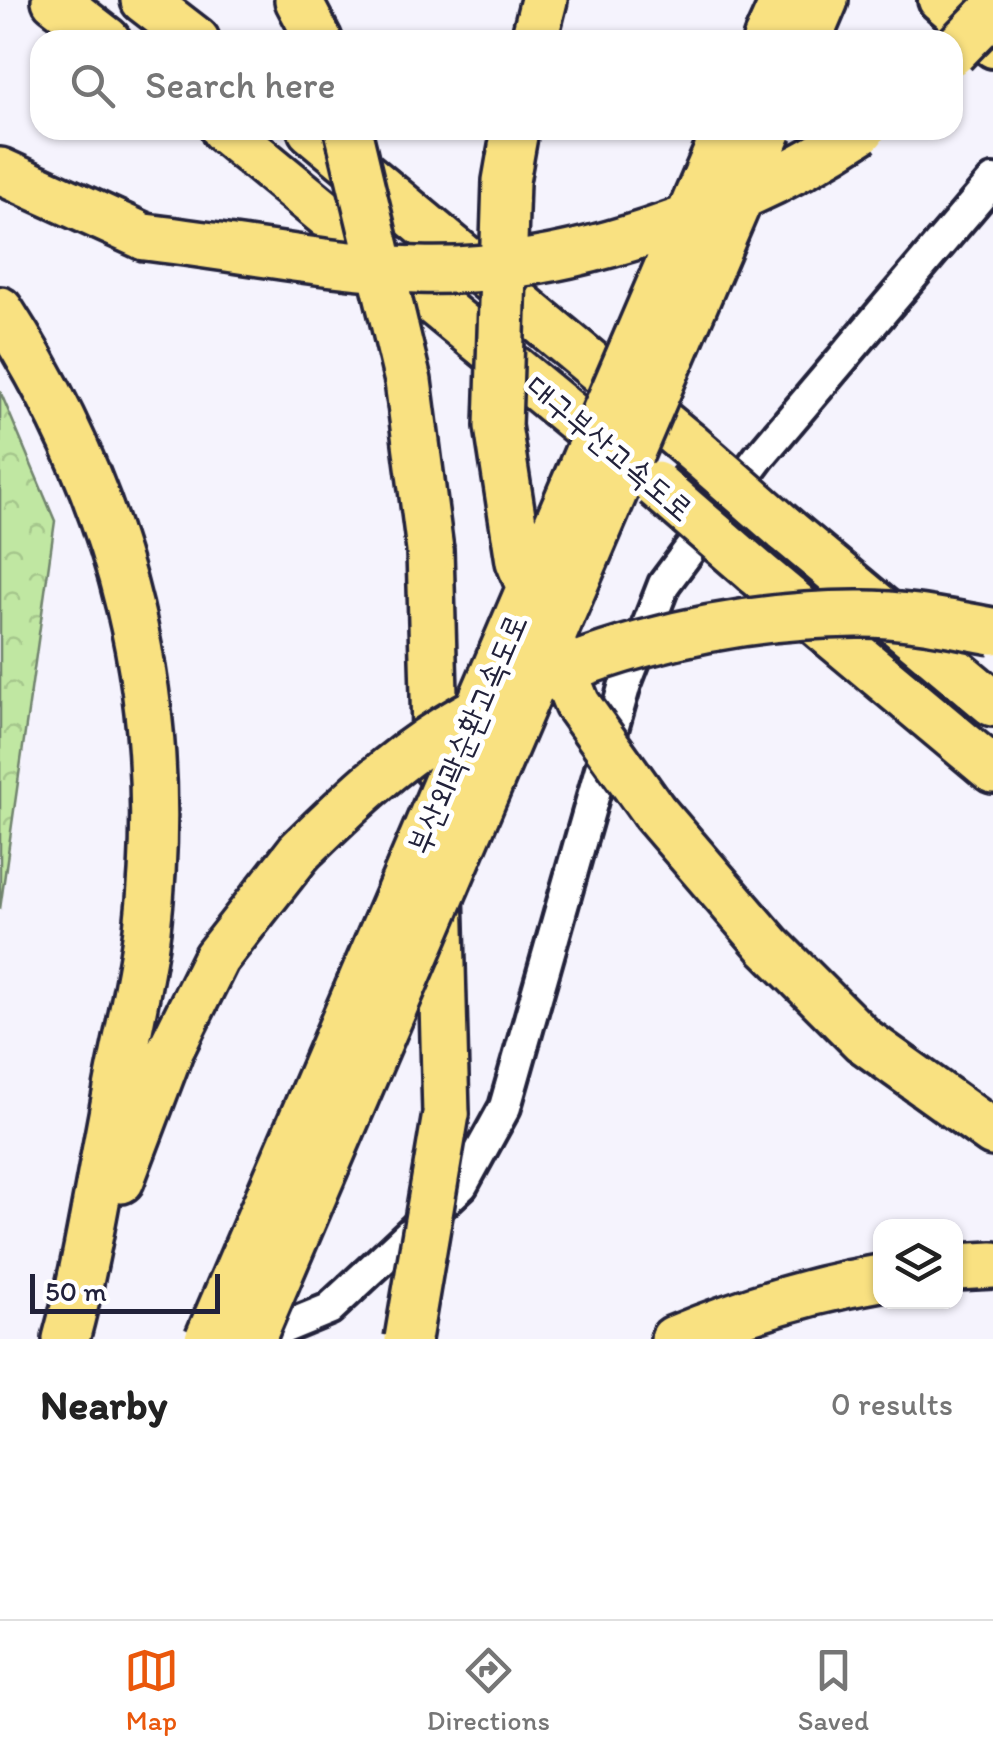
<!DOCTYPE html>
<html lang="en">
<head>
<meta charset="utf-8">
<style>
	body { margin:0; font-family:Itim,"Poor Story",sans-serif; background:#f2f2f2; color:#222 }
	.controls { position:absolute; right:30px; bottom:30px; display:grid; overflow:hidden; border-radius:20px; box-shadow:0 2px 8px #0004 }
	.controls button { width:90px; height:90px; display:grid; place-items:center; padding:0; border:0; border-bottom:2px solid #e0e0e0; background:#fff; color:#222; font:50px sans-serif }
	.scale { position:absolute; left:30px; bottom:25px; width:190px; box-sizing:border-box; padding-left:10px; border:5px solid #22223b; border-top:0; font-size:28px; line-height:35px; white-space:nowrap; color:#22223b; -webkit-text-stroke:8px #fff; paint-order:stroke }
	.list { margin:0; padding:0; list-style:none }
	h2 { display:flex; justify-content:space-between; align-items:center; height:130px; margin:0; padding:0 40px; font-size:42px }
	h2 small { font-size:32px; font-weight:400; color:#767676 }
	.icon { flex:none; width:55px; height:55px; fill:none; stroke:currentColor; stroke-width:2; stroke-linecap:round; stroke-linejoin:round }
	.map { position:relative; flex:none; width:993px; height:1339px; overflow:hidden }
	.search { position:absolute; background:#fff; box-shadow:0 2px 8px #0004; left:30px; right:30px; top:30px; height:110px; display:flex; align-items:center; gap:25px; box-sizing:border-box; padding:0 35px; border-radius:30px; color:#767676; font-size:38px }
	.sheet { height:280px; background:#fff }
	nav { display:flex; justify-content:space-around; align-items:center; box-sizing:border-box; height:140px; border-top:2px solid #e0e0e0; background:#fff; font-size:28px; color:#767676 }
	nav a { display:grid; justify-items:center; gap:5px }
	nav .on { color:#ea580c }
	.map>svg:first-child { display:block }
</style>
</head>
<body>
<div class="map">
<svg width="993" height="1339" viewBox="0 0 993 1339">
	<defs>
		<pattern id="forest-crowns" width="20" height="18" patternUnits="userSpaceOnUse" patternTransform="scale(2.5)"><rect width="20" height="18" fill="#c0e7a2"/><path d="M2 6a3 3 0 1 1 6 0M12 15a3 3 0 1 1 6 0" fill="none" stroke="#a5c68c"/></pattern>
	</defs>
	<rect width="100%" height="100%" fill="#f5f3fd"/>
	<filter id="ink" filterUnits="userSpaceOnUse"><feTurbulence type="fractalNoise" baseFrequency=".01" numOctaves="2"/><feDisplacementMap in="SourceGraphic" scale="20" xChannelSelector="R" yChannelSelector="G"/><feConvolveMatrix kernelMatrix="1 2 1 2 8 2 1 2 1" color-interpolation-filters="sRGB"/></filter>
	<g filter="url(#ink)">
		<path fill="url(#forest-crowns)" stroke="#71846e" stroke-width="2.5" d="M0,391L55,521L0,909Z"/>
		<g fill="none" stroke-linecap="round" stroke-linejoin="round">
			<defs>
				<path id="minor" d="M256,1339L329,1309L462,1185L505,1107L625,684L664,584L759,457L993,181"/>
				<path id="major" d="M939,0L993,47"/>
				<path id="highway" d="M55,0L107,40
					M144,0L196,40
					M298,0L319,40
					M534,40L544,0
					M766,40L784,0
					M808,40L825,0
					M224,130L624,459
					M311,130L689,445
					M0,171L145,237
					M0,310C124,502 173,704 147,930C140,985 126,1040 116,1094C100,1175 88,1259 66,1339
					M785,529L993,703
					M430,550L436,767
					M755,571L993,770
					M654,812L769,946L863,1040L993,1133
					M440,891L446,1114
					M121,1180L170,1051L216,958L300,851
					M956,1267L993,1265
					M674,1339C742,1311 808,1290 880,1278"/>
			</defs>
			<use href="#minor" stroke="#22223b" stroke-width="38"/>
			<use href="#major" stroke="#22223b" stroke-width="48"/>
			<use href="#highway" stroke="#22223b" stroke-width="52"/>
			<use href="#minor" stroke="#fff" stroke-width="30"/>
			<use href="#major" stroke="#f9e181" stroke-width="40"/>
			<use href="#highway" stroke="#f9e181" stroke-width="45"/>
			<defs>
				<path id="highway-bridge" d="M953,52L993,11
					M348,130L408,381L430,550
					M515,130L506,181L498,426L519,561L577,704L654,812
					M145,237C233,247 330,267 418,270C564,275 742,210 862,130
					M689,445L785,529
					M656,485L755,571
					M300,851C345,807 391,762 445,729C566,654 715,615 857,614C902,613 949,623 993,631
					M208,1339L726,130
					M252,1339L769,130
					M408,1339L446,1114"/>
			</defs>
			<use href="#highway-bridge" stroke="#22223b" stroke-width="52" stroke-linecap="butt"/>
			<use href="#highway-bridge" stroke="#f9e181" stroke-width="45"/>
		</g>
	</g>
	<g text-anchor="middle" stroke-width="10" stroke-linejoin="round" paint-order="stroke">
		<g font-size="32" fill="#22223b" stroke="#fff">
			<text transform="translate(610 448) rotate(40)" y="11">대구부산고속도로</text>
			<text transform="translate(467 734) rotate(-67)" y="11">부산외곽순환고속도로</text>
		</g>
	</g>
</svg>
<div class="controls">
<button><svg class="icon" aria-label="layers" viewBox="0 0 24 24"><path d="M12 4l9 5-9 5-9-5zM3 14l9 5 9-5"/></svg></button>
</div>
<div class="scale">50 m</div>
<div class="search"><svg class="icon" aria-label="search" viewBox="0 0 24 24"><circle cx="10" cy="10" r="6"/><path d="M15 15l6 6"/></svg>Search here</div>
</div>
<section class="sheet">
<h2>Nearby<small>0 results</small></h2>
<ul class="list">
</ul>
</section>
<nav>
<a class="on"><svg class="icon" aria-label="map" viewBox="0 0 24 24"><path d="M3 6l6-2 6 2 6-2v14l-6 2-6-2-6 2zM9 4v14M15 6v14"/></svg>Map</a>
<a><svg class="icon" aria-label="directions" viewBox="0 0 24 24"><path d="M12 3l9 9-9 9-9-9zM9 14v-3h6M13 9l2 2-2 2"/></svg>Directions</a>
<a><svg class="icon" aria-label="saved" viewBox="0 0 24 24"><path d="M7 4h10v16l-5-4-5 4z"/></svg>Saved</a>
</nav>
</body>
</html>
